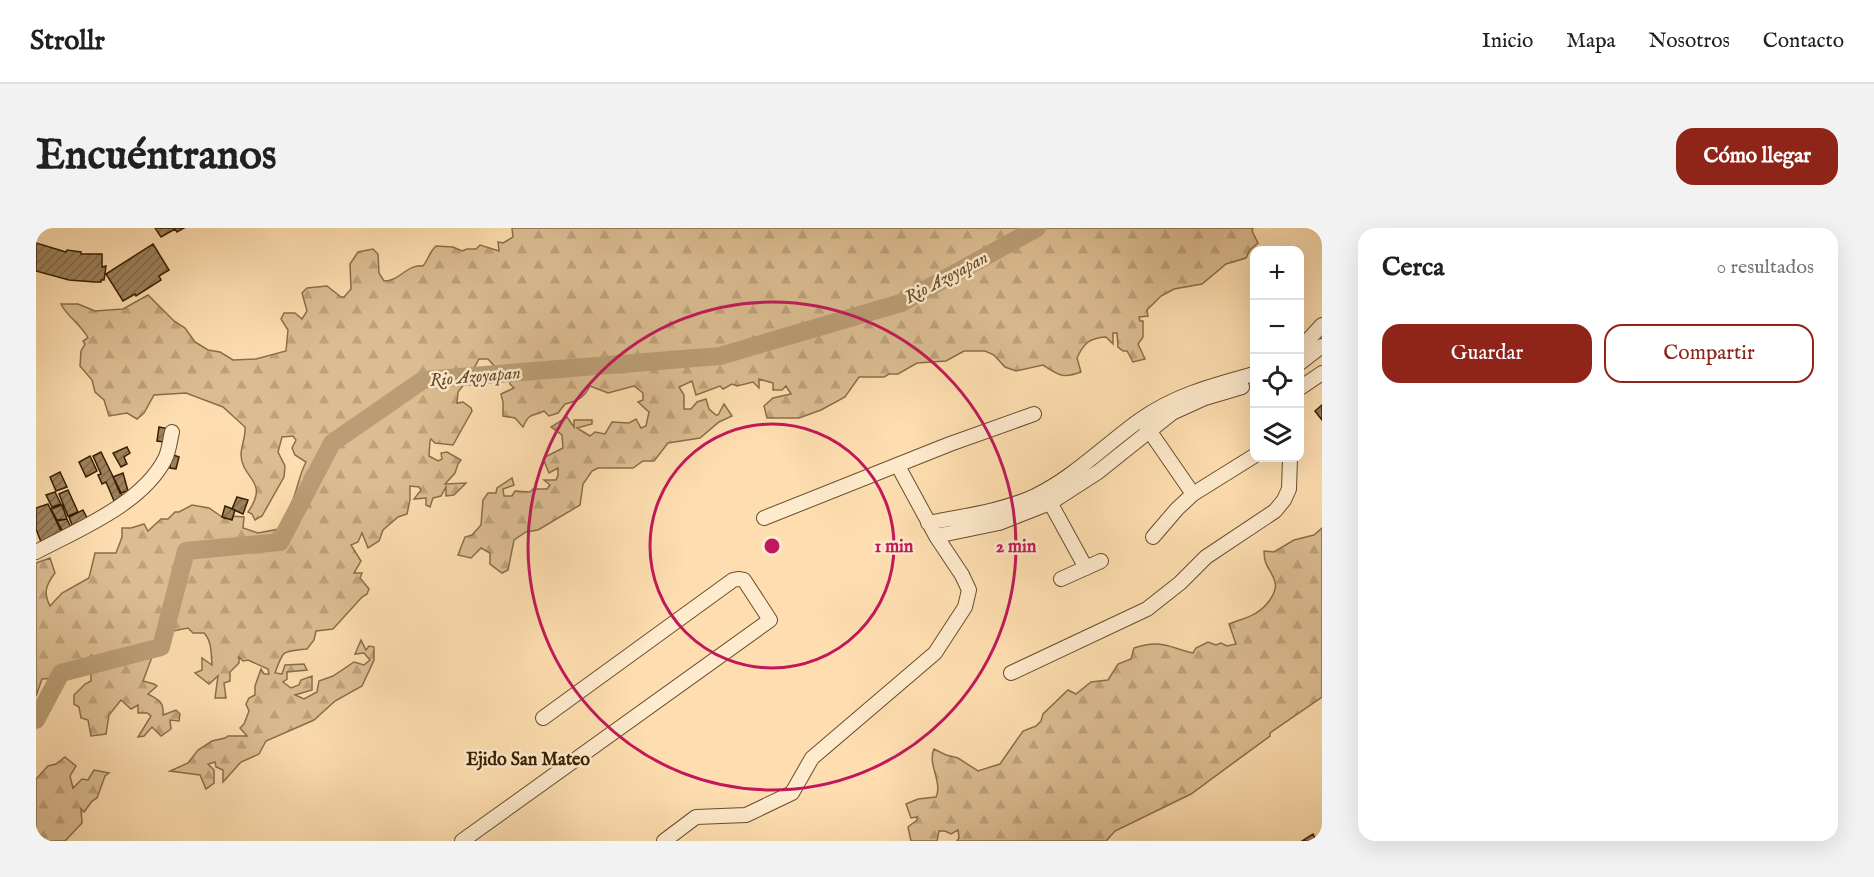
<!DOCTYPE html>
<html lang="es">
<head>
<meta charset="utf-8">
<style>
	body { margin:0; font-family:"IM FELL English",serif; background:#f2f2f2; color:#202124 }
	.controls { position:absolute; right:18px; top:18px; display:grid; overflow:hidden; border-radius:12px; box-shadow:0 6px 24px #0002 }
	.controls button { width:54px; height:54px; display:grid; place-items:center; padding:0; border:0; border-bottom:2px solid #e0e0e0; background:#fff; color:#202124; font:30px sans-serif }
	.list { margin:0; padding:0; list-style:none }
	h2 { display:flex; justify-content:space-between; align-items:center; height:78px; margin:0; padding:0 24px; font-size:26px }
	h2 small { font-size:20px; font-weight:400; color:#757577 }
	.actions { display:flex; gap:12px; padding:18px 24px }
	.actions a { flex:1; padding:14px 0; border:2px solid #8f2418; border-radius:18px; text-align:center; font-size:21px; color:#8f2418 }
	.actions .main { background:#8f2418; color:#fff }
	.icon { flex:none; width:33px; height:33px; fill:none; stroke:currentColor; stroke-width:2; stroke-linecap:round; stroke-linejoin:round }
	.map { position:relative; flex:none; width:1286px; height:613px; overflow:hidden; border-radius:18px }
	header { display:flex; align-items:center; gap:36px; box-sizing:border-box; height:84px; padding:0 30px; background:#fff; border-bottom:2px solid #e0e0e0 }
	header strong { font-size:28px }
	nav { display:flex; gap:33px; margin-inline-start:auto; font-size:21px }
	.intro { display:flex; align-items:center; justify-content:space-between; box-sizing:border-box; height:144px; padding:0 36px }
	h1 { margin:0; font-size:42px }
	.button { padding:15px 27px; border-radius:18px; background:#8f2418; color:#fff; font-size:21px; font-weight:700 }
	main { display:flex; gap:36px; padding:0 36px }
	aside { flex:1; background:#fff; border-radius:18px; box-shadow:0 6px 24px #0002 }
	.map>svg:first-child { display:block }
</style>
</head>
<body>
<header>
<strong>Strollr</strong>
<nav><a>Inicio</a><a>Mapa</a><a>Nosotros</a><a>Contacto</a></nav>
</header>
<div class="intro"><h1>Encuéntranos</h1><a class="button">Cómo llegar</a></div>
<main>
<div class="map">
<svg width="1286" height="613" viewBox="0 0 1286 613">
	<defs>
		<pattern id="forest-firs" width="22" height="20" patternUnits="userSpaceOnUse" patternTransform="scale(1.5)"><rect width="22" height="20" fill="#dcbd92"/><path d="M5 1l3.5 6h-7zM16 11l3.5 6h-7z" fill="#bda27c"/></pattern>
		<pattern id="building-hatch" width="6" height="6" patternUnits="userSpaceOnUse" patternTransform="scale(1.5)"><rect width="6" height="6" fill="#9e825c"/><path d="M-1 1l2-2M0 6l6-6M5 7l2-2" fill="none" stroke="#826a4a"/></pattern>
	</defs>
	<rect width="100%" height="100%" fill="#fedeb0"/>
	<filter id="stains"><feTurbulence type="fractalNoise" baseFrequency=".00333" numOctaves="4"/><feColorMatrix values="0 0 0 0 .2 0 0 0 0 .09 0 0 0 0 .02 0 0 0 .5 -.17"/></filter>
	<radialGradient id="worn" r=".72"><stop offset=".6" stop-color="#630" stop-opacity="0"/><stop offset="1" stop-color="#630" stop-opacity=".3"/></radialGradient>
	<path fill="url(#forest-firs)" stroke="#896e4a" stroke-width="1.5" d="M476,0H1217L1216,3L1222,15L1214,22L1210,30L1190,36L1166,56L1138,61L1125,68L1111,82L1112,88L1103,89L1104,93H1107V109L1102,116L1109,131L1097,134L1091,123H1087L1082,119L1081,105H1077V116L1070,109C1053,110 1048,115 1041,130L1045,144C1026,151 1023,147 1007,137L980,143L969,139L958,127L949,123H928L910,133L881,135L862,146H853L848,149H823L809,169L785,182L763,190H731L728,178L737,170L755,166L750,158L746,162H737V155L723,151V160L717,154L701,158L696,156L687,161L684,158L660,167L656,153L643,159L648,167V181H655L661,174L670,171L673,181L680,187H682L688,176L696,188L683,194L664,210L632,215L618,233H607L597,240H562L556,243L547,256L544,277L502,302L490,304L478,312L472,342L466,345L454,336V325L445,320L435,330L422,327L429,309L436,307L445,297L447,272L452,265H460L461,260L476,250L478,257L467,261L468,268H476L479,263L494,264L497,261H511L514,257L508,252H520L522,247V240L513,245L508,233L509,229L527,220L526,207L515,199L531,189L538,199V192H556V196L541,200L554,208L559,204L569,206L576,194L593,195L600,191L605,200L610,198L613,184L602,174L607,172V165L598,158L572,165L554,158C548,170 541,173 529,176L522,185L513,188L508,183C497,189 494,183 487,199L479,190L467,188V174L465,166L478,160L474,156L472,145L462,142L452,131H443L436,144L441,153L437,157L428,156L422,164L421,175L427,174L435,180L436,183L417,217L399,215L395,211L394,213L393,228L402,233L406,231L405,225L411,224L425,232L422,236L419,245L409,256L430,255L418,267L410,268V259L405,268L397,270L394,279L390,277V270L378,271L385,262L383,259L374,258V272L371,286L362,289L347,302L343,313L332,320L326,305L322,314L315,317L325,333L318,345H326L324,350L333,361L331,366L326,369L297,401L280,403L278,412L271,421C245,424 248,421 239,445L246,446L249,437L268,436L271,442L251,444V451L247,454L255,460L263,457L265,452L276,448V462L259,467L268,471L281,464L283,453L297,448L318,434L328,437L334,432L328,425L319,426L325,412L330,422L333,418L338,419V432L326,458L299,473L278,492L230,513L223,526L205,534L187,554V542L180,539L179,534L172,536L178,542V555L170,561L164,547L134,543L152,535L162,522L176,513L189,510L192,508H211L204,500L208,496L213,483L210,476L213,470L219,467V458L225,441L228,446H233L232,441L212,432L207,433L203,429V435L194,444V453L188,455L190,470H179L182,448L173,456L159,445L166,442V430L176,437C175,426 176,413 168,405H157L152,400L122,406L126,415L111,423L116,429L107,453L118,456L121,458L112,466C123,472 128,474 127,487L140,482L144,486L143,493L134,492L135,501L125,508L116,499L108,508L102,509L115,488L111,485H102V477L95,481L85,472L73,487L70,506L55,508L52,492L45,490L43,479L38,476V467L49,456L55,453V428L52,433L45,435C35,451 23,449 6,451L0,468V335L14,330L19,345C10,357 7,364 14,378L26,365L53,350L59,325H80L86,309V300H95L108,296L112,303L125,291H132L139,284H143L156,277L173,280L189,291L195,288L208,289L207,300L222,305L248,300L250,291L255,302L261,285L253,281C261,266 262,249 270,234L259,227L256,220L260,212L257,208L246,209L242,224L249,238L248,249L226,288L219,292L216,286L212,284C234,252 206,252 205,227C205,218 210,208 209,199L187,179L150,165L118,167L108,185L101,191L91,185L73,188L68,172L59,164L56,152L44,138L45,123L49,116L47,113L52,110C45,96 32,90 25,76H42L59,83L87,81L112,67L138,93L149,100L159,114L172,122L184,124L197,132L220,131L250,123L252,102L245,91L248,85H259L266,91L271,83L266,65L271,60L291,58L305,69H308L315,61L314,36L322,24L337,21L342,26L343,45L348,53C364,53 371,36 387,38C393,31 393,24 400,18L417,19L426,23L431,21H440L444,17L463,23L462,14L467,15L477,9Z
		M1286,300V469L1234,505V508L1155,566L1079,603L1070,613H921L923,610L922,602L915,606L909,603H903L901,613H875L872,599L881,592V589L875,590L870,576L882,571L900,569C907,554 891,536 898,521L910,527L922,530L942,543L964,536L987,503L1000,498L1005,493L1007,486L1032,462L1040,466L1055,454L1072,452L1082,436L1095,431L1098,420C1125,411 1132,419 1157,425L1160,420L1172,414L1180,417L1185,415L1191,418L1200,416L1193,396C1202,392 1213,390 1220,385C1229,380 1242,365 1239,354C1236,342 1228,340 1228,323L1238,324L1258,312L1278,307Z
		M29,529L40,538L34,548L37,560L46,551L52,552L58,542L73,545L69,548L61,570L56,573L48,584L45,581L46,595L29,613H0V551L12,538L20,536Z"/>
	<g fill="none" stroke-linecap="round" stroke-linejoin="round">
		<path stroke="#ba9d75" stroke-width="18" d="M0,492L25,445L125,419L150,323L244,314L296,215L387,152L684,128L865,75L1001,0"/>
	</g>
	<path fill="url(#building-hatch)" stroke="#361e02" stroke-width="1.5" d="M119,0H148L141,4L139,1L125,9Z
		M0,15L30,24L31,22L45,24V26H66V39L70,38L68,52H65V54H59L33,52L0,43Z
		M117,16L133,42L123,48L125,52L100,68L99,66L87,73L70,46Z
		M1286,177V192L1279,183Z
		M123,199L139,202L135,215L121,213Z
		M91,219L94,225L88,229L91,236L85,239L77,225Z
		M65,224L90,275L81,280L70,254L66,256L62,247L65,246L57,228Z
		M135,226L143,229L140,241L134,240Z
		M54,228L61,243L50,249L43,234Z
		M24,244L31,259L20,263L14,249Z
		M87,245L92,263L84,265L77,249Z
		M32,262L42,284L32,288L23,266Z
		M19,264L25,276L16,279L10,267Z
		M201,269L212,272L207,286L196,281Z
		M12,276L26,305L5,314L0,301V280Z
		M26,277L31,291L21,292L15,281Z
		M189,278L199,282L196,292L186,289Z
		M47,282L51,290L47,292L49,298L38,302L33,289Z
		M31,291L35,300L27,304L21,293Z
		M1277,606L1281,613H1266Z"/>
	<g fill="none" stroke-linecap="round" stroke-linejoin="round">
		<defs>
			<path id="minor" d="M1264,121L1286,97
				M1264,135L1286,118
				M1264,160L1286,145
				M1108,195L1157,266
				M1010,267L1050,340
				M728,290L914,216L998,186
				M892,295C927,288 967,283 999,268C1038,249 1069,217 1104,192C1139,167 1178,157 1218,146
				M900,308L963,295L1014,275L1062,244L1136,185L1169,170L1206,159
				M1117,309L1141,281L1157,266L1218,228
				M0,324C43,301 106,276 129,231C133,223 134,212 136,204
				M1025,351L1065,333
				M975,445L1111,381L1144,355L1170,329L1239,283L1248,272L1253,261L1254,230
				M426,613L734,392L708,352L702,351L697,352L507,490
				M628,613L660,589L710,587L756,565L776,530L899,425L929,379L933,362L926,347L900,308L862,238"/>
		</defs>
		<use href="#minor" stroke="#684e2e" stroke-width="16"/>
		<use href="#minor" stroke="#feeacc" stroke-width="14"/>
	</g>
	<g fill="none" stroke="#c2185b" stroke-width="3">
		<circle cx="736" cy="318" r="122"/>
		<circle cx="736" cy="318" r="244"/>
	</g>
	<g text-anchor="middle" stroke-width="5" stroke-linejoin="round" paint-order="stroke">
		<g font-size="18" font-style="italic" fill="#644a2a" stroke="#feeacc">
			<text transform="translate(910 49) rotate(-28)" y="6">Rio Azoyapan</text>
			<text transform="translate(439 148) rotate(-5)" y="6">Rio Azoyapan</text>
		</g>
		<g font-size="18" font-weight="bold" fill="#361e02" stroke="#feeacc">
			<text x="492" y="537">Ejido San Mateo</text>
		</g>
	</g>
	<circle cx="736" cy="318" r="9" fill="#c2185b" stroke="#feeacc" stroke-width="3"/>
	<g font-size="18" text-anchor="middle" font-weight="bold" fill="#c2185b" stroke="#feeacc" stroke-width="5" stroke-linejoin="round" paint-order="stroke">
		<text x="858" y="324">1 min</text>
		<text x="980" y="324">2 min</text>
	</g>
	<rect width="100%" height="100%" filter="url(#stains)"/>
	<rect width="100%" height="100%" fill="url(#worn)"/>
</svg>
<div class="controls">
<button>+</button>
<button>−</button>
<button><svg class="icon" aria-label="locate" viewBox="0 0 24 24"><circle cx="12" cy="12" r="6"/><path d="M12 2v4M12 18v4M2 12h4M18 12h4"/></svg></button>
<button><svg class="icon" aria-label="layers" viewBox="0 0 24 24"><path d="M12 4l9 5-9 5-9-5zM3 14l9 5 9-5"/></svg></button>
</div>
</div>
<aside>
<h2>Cerca<small>0 resultados</small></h2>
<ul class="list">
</ul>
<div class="actions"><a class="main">Guardar</a><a>Compartir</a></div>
</aside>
</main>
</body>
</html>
